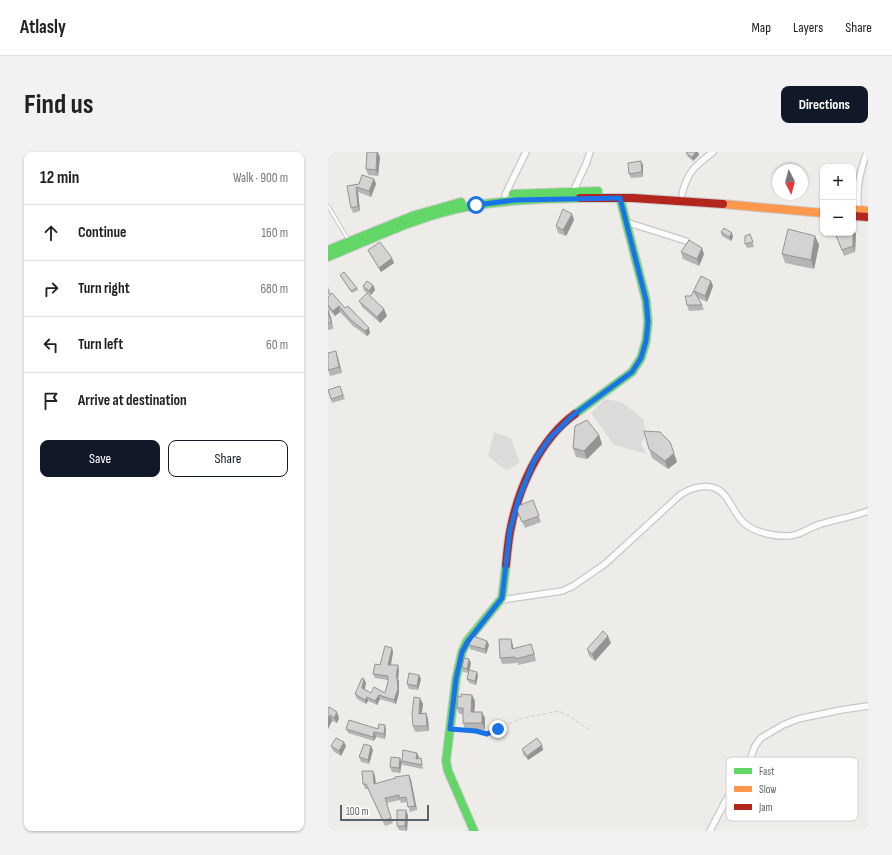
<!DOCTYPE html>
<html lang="en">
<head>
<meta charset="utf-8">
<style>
	body { margin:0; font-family:"Sofia Sans Condensed",sans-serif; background:#f2f2f2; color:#202124 }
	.controls { position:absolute; right:12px; top:12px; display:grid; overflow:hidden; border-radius:8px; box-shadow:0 1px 3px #0004 }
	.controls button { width:36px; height:36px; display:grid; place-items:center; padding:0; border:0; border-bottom:1px solid #e0e0e0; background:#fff; color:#202124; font:20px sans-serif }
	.compass { position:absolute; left:444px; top:12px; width:36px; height:36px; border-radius:50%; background:#fff; box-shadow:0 1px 3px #0004; rotate:174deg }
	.scale { position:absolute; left:12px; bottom:10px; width:89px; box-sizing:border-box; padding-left:4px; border:2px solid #5f6266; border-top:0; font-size:11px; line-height:14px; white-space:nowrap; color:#5f6266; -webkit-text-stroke:3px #fff; paint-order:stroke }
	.stop { position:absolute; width:12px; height:12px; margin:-9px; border:3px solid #1a73e8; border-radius:50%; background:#fff }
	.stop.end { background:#1a73e8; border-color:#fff; box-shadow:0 1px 4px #0008 }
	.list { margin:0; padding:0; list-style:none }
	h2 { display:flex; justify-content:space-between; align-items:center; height:52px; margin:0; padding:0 16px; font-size:17px }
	h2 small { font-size:13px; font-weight:400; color:#757577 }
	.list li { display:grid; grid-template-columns:26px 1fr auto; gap:12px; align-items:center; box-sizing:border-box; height:56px; padding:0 16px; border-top:1px solid #e0e0e0 }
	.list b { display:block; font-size:15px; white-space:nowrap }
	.list em { font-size:13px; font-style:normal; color:#757577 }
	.actions { display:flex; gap:8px; padding:12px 16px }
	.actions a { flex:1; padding:9px 0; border:1px solid #111827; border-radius:8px; text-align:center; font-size:14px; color:#111827 }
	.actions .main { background:#111827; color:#fff }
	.icon { flex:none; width:22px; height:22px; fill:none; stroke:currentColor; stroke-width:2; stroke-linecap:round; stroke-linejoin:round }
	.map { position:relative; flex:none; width:540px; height:679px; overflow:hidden; border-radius:8px }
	header { display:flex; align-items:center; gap:24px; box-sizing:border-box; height:56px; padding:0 20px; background:#fff; border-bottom:1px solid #e0e0e0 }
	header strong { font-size:19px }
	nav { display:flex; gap:22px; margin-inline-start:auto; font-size:14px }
	.intro { display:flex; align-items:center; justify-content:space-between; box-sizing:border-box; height:96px; padding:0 24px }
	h1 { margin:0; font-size:28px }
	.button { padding:10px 18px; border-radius:8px; background:#111827; color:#fff; font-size:14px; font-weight:700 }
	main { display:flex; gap:24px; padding:0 24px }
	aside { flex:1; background:#fff; border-radius:8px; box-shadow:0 1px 3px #0004 }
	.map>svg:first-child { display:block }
</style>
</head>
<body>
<header>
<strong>Atlasly</strong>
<nav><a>Map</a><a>Layers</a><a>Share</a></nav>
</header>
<div class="intro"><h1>Find us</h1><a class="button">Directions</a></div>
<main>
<aside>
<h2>12 min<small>Walk · 900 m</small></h2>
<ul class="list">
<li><svg class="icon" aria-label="ahead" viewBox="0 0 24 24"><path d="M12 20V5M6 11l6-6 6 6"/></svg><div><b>Continue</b></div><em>160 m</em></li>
<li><svg class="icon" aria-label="right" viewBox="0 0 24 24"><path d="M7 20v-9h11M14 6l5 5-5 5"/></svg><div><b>Turn right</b></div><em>680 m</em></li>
<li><svg class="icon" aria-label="left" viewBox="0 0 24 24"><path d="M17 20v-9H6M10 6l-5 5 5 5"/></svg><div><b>Turn left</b></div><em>60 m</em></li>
<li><svg class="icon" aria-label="arrive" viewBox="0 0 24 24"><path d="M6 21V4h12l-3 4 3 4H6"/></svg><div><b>Arrive at destination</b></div></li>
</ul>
<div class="actions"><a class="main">Save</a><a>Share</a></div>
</aside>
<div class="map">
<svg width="540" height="679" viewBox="0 0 540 679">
	<rect width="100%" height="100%" fill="#edece9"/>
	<path fill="#dddbd9" d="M277,247L293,250L307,260L316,268L317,285L313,292L319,302L286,293L263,261Z
		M166,280L183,286L192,310L179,319L160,304Z"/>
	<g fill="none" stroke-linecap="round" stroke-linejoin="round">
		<defs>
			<path id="lane" d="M0,54L20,87"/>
			<path id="street" d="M244,42L258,12L262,0
				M354,42C360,19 367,14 385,0
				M177,43L198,0
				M530,58C529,33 531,23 539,0
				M298,70L358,89
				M173,448L234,439L245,434L277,412L352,343C365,334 387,329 398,345C404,353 408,363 415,370C422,377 431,380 440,382C449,384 462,385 470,382C478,379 485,374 493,372C508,367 525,365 540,359
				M382,679L398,648L419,616L427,594L433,586L455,573L470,567L513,558L540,554"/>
			<path id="fast" d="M185,42L270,39
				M0,98L87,63L133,50
				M0,105C42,88 84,67 128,57C169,48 211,47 252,46
				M247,262L304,220L313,206L318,189L320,170L318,148L292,46
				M146,679L120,619L118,609L128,527L134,500L139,489L174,446L178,413"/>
			<path id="slow" d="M395,52L495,61
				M525,57L540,59"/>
			<path id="jam" d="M252,46H305L395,52
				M525,64L540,65
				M178,413C179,402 180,391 182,380C190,337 211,288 247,262"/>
		</defs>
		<use href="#lane" stroke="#c8c8c8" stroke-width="4.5"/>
		<use href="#street" stroke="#c8c8c8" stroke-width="8"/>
		<use href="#fast" stroke="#cacaca" stroke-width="10"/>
		<use href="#slow" stroke="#cacaca" stroke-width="10"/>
		<use href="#jam" stroke="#cacaca" stroke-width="10"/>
		<path stroke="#cacecb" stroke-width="1" stroke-dasharray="4 2" stroke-linecap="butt" d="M129,578L148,579L159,582L191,567L230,559L242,564L252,572L263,578"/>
		<use href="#lane" stroke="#fcfcfc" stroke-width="2.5"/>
		<use href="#street" stroke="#fcfcfc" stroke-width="5.5"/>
		<use href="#fast" stroke="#63d668" stroke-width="8"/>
		<use href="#slow" stroke="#ff974d" stroke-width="8"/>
		<use href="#jam" stroke="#b3261e" stroke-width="8"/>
	</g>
	<path fill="#b6b5b5" d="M39,0H50L52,5L50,24L40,23L38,17Z
		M358,1L371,3L365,9L360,5Z
		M313,9L315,13V25L303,26L301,22Z
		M46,27L48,32L43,45L30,40L32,59L25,61L23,56L19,34L31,32Z
		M244,62L246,68L238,84L230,81L228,74Z
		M393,80L404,81L405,85L403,89L394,84Z
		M507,81L528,82L527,100L516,104Z
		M422,82L426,95L419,96L417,92Z
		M487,84L491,93L486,117L457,111L454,102Z
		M40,98L66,111L53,120L42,102Z
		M353,100L376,102L371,114L355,107Z
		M12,123L29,136L30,138L24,141L13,125Z
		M373,124L385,134L379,150L370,146L374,153L376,158L361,159L359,153L363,144Z
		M45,133L47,138L43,143L36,139L35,134Z
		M0,135L3,142L0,143Z
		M0,145L17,156L42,181L39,184L25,174L12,160L7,164L0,157Z
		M31,149L59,164L52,171L34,155Z
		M0,158L3,165L5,177L0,178Z
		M8,199L10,206L14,221L2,224L0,218Z
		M12,234L17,247L4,251L0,238Z
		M271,283L274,292L259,307L248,305L245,296Z
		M321,297L349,310L340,317L324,306Z
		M205,348L213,370L197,376L189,358Z
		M159,489L161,493L158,502L142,497L141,493Z
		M283,491L267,509L261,504L259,497Z
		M185,493V497L206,499L208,509L190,513V511L174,512L172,506Z
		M65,500L63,513L71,518L70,527L71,529V541L68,552L52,547L49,553L40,549L38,552L29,547L27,542L36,527L38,531L36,538L43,541H57L60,528L47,526L45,522L52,513Z
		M143,511L141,521L135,520L134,515Z
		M91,523L93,527L90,538L81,537L79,532Z
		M150,524L148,533L141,531L139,527Z
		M144,543L147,549L146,560L157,566V578L137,577L135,571V562H131L129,556L133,545Z
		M92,546L95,552L93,562L98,561L100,567L101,579L87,580L85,574Z
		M0,556L11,566L9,571L4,569L0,577Z
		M18,577H58L57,587L48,585L46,589L20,581Z
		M3,594H18L13,604L5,599Z
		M194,597L215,598L200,608L195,602Z
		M45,598L41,612L33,610L31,605Z
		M91,605L90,607L94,610L95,617L75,613L74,609Z
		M74,610L72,621L64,620L62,615Z
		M45,619L47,624L48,632L81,623L83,628L89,658L82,660L79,650L73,651L72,648L59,651L65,671L57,674L40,637H37L35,632Z
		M80,663L79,679L71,678L69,674Z"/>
	<path fill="#949493" d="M49,0L52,5L50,24L48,18Z
		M368,0H370L371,3L365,9L364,5Z
		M313,9L315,13V25L314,20Z
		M46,27L48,32L43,45L41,39Z
		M28,35L30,40L32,59L30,54Z
		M244,62L246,68L238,84L235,78Z
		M525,76L528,82L527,100L525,94Z
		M404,81L405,85L403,89L401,85Z
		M487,84L491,93L486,117L483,108Z
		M374,96L376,102L371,114L369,107Z
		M64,106L66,111L53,120L51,116Z
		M383,129L385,134L379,150L377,144Z
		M45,133L47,138L43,143L41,139Z
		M11,154L12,160L7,164L5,159Z
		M56,157L59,164L52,171L49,165Z
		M0,158L3,165L5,177L3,170Z
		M41,176L42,181L39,184L37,179Z
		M8,199L10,206L14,221L11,215Z
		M271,283L274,292L259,307L256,299Z
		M346,301L349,310L340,317L337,309Z
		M280,484L283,491L267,509L264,502Z
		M183,487L185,493L186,504L184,497Z
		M159,489L161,493L158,502L157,497Z
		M64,496L65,500L62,517L60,513Z
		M141,507L143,511L141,521L139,517Z
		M70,513L71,518L70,527L71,529V541L68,552L66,548Z
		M149,520L150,524L148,533L147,529Z
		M91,523L93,527L90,538L89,534Z
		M36,527L38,531L36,541L34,536Z
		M51,543L52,547L49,553L47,549Z
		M144,543L147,549L146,566L143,560Z
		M39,545L40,549L38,552L37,548Z
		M92,546L95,552L93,568L91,562Z
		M9,560L11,566L9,571L6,566Z
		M154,560L157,566V578L154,571Z
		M98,561L100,567L101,579L99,574Z
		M2,563L4,569L0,577V567Z
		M57,573L58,577L57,587L56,582Z
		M46,580L48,585L46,589L45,585Z
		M16,590L18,594L13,604L11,599Z
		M214,593L215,598L200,608L199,604Z
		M43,594L45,598L41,612L40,608Z
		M89,601L91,605L90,611L88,607Z
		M72,606L74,610L72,621L71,616Z
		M45,619L47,624L48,637L46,632Z
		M81,623L83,628L89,658L87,654Z
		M78,658L80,663L79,679L77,674Z"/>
	<path fill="#d4d3d2" stroke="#949493" d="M39,0H49L48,18L38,17Z
		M359,0H368L364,5L358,1Z
		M313,9L314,20L301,22L300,11Z
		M34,23L46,27L41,39L28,35L30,54L23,56L19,34L31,32Z
		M235,57L244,62L235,78L228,74Z
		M396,76L404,81L401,85L393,80Z
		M525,76V94L514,98L507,81H525Z
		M460,77L487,84L483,108L454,102Z
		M422,82L425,90L417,92V84Z
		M361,88L374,96L369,107L353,100Z
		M52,90L64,106L51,116L40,98Z
		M16,120L29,136L23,139L12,123Z
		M373,124L383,129L377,144L366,139L374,153H359L357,144H363Z
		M39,129L45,133L41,139L35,134Z
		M4,141L17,156L20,154L41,176L37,179L23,168L11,154L5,159L0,153V145Z
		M39,141L56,157L49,165L31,149Z
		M0,158L3,170L0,171Z
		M8,199L11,215L0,218V201Z
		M12,234L15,243L3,247L0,238Z
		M259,268L271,283L256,299L245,296L247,274Z
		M316,279L332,280L342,290L346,301L337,309L321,297Z
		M205,348L211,364L194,370L189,358L190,354Z
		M275,479L280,484L264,502L259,497Z
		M145,484L159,489L157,497L141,493Z
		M171,487H183L184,497L203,492L206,502L188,507L187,505L172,506Z
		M57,494L64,496L60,513H70L68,525H69L70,537L66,548L51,543L47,549L39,545L37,548L27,542L34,526L36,527L34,536L43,541L46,535L57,541L60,530V524L45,522L47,512L52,513Z
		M136,506L141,507L139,517L134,515Z
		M141,518L149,520L147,529L139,527Z
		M81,521L91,523L89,534L79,532Z
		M133,542L144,543L143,560H154V571H135V556H129L130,544L133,545Z
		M86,545L92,546L91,562L98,561L99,574H85L84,562Z
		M1,555L9,560L6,566L2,563L0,567V556Z
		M21,568L50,577L51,572L57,573L56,582L46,580L45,585L18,577Z
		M8,586L16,590L11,599L3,594Z
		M209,586L214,593L199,604L194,597Z
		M36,592L43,594L40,608L31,605Z
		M75,598L89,601L88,607L93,606L94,613L74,609Z
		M63,605L72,606L71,616L62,615Z
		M34,619H45L46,632L68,626L67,625L81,623L87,654L80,655L78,645L71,646V643L57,646L63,666L55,669L38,632H35Z
		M69,658H78L77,674H69Z"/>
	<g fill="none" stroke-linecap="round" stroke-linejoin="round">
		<path stroke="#1a73e8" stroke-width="5" d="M148,53L187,48L292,46L318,148L320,170L318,189L313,206L304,220L244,264L222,286L206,309L191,346L182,378L174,446L140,489L134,500L128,527L122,577L148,579L159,582L170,577"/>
	</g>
	<rect x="398" y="605" width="132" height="64" rx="6" fill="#fff" stroke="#cfd0d1" stroke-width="1"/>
	<rect x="406" y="616" width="18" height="6" fill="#63d668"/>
	<rect x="406" y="634" width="18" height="6" fill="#ff974d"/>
	<rect x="406" y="652" width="18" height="6" fill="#b3261e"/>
	<g font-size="11" fill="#5f6266">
		<text x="431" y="623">Fast</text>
		<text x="431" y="641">Slow</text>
		<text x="431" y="659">Jam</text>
	</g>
</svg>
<div class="controls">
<button>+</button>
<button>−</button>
</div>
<svg class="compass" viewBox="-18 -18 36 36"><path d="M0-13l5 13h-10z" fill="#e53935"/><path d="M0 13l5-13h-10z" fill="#757577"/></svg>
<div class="scale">100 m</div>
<div class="stop" style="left:148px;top:53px"></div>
<div class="stop end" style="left:170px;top:577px"></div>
</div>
</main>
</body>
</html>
